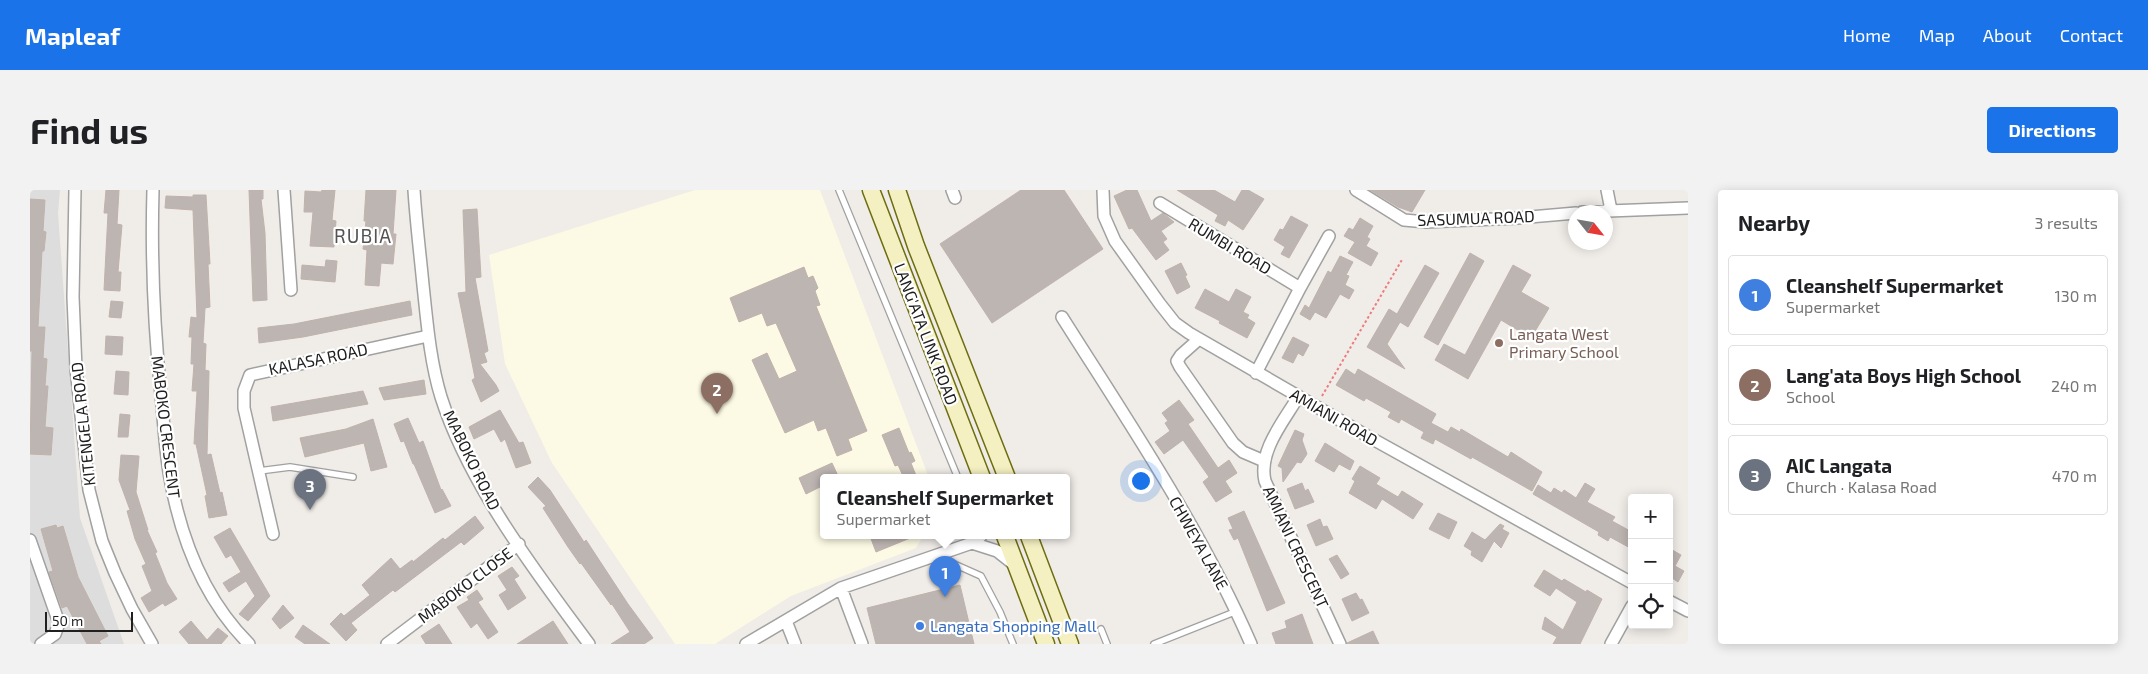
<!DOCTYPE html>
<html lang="en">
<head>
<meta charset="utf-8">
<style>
	body { margin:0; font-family:"Exo 2",sans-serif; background:#f2f2f2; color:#202124 }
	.controls { position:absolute; right:15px; bottom:15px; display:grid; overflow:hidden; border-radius:5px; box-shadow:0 2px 12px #0003 }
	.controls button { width:45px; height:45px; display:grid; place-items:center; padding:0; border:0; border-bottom:1px solid #e0e0e0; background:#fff; color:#202124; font:25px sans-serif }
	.compass { position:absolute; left:1538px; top:15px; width:45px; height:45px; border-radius:50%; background:#fff; box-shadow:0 2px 12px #0003; rotate:121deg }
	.scale { position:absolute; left:15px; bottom:12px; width:88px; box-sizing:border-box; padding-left:5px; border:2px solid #202020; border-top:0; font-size:14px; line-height:18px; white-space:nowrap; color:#202020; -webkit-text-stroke:4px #fff; paint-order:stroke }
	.you { position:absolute; left:1110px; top:290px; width:18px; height:18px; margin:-12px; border:4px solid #fff; border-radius:50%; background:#1a73e8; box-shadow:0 0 0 8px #1a73e833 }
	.badge { display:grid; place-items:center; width:32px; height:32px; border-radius:50%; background:#1a73e8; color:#fff; font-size:16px; font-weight:700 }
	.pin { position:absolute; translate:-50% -41px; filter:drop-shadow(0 1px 2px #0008) }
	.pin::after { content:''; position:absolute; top:26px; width:18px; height:15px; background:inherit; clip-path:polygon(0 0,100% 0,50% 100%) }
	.popup { position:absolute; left:790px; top:284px; width:250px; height:65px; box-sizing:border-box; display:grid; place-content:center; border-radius:5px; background:#fff; filter:drop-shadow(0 1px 4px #0005); font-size:16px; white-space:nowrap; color:#757577 }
	.popup b { font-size:19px; color:#202124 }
	.popup::after { content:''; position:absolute; left:50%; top:100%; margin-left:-10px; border:10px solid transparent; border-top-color:#fff }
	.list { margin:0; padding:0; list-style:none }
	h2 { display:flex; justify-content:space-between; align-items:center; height:65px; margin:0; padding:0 20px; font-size:21px }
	h2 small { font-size:16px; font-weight:400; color:#757577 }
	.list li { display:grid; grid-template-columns:32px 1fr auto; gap:15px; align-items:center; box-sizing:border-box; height:80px; margin:0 10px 10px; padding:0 10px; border:1px solid #e0e0e0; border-radius:5px }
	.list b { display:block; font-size:19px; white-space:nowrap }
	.list p { margin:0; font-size:16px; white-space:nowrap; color:#757577 }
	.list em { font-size:16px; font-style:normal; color:#757577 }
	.icon { flex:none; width:28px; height:28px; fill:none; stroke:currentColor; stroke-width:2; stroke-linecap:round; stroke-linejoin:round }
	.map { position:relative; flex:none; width:1658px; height:454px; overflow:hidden; border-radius:5px }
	header { display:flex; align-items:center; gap:30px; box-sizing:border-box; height:70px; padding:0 25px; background:#1a73e8; color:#fff }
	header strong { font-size:24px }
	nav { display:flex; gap:28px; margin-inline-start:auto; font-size:18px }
	.intro { display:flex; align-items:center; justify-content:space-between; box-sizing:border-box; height:120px; padding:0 30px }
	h1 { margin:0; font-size:35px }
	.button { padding:12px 22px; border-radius:5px; background:#1a73e8; color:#fff; font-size:18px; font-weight:700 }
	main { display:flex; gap:30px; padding:0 30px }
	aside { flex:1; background:#fff; border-radius:5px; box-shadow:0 2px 12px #0003 }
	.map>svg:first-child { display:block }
</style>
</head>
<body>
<header>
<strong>Mapleaf</strong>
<nav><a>Home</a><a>Map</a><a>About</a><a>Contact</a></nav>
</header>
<div class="intro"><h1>Find us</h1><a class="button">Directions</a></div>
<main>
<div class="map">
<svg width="1658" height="454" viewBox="0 0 1658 454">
	<rect width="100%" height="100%" fill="#f0ece8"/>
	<path fill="#dedddd" d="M0,0H30L28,23L50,328L94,454H0Z"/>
	<path fill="#fcf9e4" d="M665,0H790L899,288H794V346H893L886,358L761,406L685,454H645L522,273L475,174L459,65Z"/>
	<path fill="#bdb5b1" stroke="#c0b2ab" d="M76,0H89L87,34L92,35L88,82H91L90,101L74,100L78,23H74Z
		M219,0H233V9H231L235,43L237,110L223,111Z
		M292,0H305L302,30L306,31L304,57L280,56L283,22H274L275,1L291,2Z
		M336,0H366L363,44H366L363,74L351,73L349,96L335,95L337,60L333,59L336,31H334Z
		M991,0H1034L1073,59L962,133L910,54Z
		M1097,0H1107L1121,31L1133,23L1144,32L1131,41L1137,49L1133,52L1139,60L1126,70L1102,38L1099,39L1084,6Z
		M1147,0H1184L1205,12L1212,0H1218L1234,9L1213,40L1198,30L1195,36L1185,31L1188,25Z
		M1340,0H1395L1382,22L1368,17Z
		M163,5H176L180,74H178L180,117L175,118L173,153L176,154L175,180L179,181L177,265L181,264L190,303L192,302L197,325L179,328L175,306L177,305L166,254H164L167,201H162L164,174H161L162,147H159L161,127L167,128L163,20L135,18L136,6L163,7Z
		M0,9L15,10L13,41L16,42L14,61H12L8,137H15L13,168L17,169L15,196H18L15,237L23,238L21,265L0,264L2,161H0Z
		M447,19L451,87L445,88L458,161L454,163L457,172L450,174L466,195L469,201L451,212L442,190L445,188L428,103L436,102L433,20Z
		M1261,26L1278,35L1259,68L1251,64L1255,57L1244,50L1250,39L1253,40Z
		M1330,28L1343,36L1337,47L1340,49L1336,56L1348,63L1341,76L1318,63L1325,52L1314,46L1319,38L1323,40Z
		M1440,63L1454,71L1408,155L1394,147Z
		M1310,66L1323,72L1316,85L1319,86L1315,95L1324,100L1319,109L1310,104L1296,128L1285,122L1280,130L1270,124L1275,115L1279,118L1298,81L1301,83Z
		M296,70L307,71L305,92L271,89L272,75L295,77Z
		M1151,73L1157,85L1155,86L1160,97L1147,104L1135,81Z
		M1395,75L1409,83L1378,137L1370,132L1357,154L1375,179L1337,157L1359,119L1367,124Z
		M1483,75L1501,85L1491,102L1519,118L1501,148L1471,130L1438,189L1405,170L1414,154L1435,165Z
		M774,77L778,88L783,86L788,98L785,101L790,115L786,116L837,241L818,249L822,260L807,266L796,238L788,241L784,230L755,243L722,170L737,163L749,189L767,181L746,133L737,136L732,123L709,132L700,108Z
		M1175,99L1199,112L1206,99L1221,107L1213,122L1219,125L1217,128L1225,133L1217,148L1189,133L1190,131L1165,118Z
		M81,111L93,112L91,128L79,127Z
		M380,111L382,125L273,147L229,153L228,138L264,134Z
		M76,146L93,147L92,165L75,164Z
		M1263,147L1279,155L1273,166L1268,163L1263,173L1252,168Z
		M1316,179L1325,185L1328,179L1406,224L1401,233L1418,242L1421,237L1430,242L1431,239L1478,267L1481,262L1512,282L1502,301L1442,267L1441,269L1405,249L1403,254L1391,248L1394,242L1371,229L1369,233L1358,227L1361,222L1336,208L1334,211L1306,195Z
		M86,181L99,182L98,205L84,204Z
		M394,190L396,204L354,210L349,198Z
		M333,201L338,214L243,231L241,217Z
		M1149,210L1164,230L1158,234L1188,278L1199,270L1207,283L1195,291L1202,302L1186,312L1173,292L1179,287L1153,250L1134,264L1125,252L1140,241L1135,233L1138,231L1132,223Z
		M470,220L489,253L493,252L501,273L486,278L475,249L471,252L464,239L444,249L439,237Z
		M90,224L100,225L98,247H88Z
		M378,228L389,253L393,251L411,300L412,299L421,316L405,323L384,274H383L374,251L371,252L364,234Z
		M343,229L357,277L341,281L334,253L275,267L270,248L316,239Z
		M869,238L879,263L881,262L885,271L881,273L887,288H874L868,275L865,276L852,245Z
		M1265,240L1274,244L1272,250L1277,264L1271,273L1267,272L1253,292L1252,278L1248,276Z
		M1295,253L1324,271L1320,280L1309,274L1304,282L1285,271Z
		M91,265L109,266L106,302L118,340H117L127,362L125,363L137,393L147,409L135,416L133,413L119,422L111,408L122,401L112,376L116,374L105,349L97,321L100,320L89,290Z
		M802,273L809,288H794V295L776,304L769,288Z
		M1330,276L1350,288L1346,294L1368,307L1372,301L1393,314L1383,329L1352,309L1346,319L1319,303L1325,291L1322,289Z
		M508,287L520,300L554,352L556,350L598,414L623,448L614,454H581L600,442L582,414L581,415L551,373L550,374L538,357L513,318L516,316L498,297Z
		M1272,293L1275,301L1278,299L1284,312L1265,319L1257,299Z
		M1555,293L1565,299L1557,312L1585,327L1582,331L1602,342V359L1580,347L1578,351L1568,345L1569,342L1503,304L1508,295L1521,303L1524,298L1532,303L1534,300L1546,308Z
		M1214,321L1255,413L1237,421L1208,348L1204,350L1199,340L1203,339L1198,328Z
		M1408,323L1427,332L1419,349L1399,339Z
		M445,326L454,338L434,355L431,352L365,402L363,400L321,433L327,440L316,451L300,434L311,423L314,426L340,405L332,395L361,368L370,379L382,370L383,372L413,348L415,350Z
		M1290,329L1293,337L1297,336L1303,349L1286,356L1277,335Z
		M1470,334L1474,336L1472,339L1479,343L1471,358L1464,351L1452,372L1441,365L1442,361L1434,356L1442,342L1455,350Z
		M26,335L27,338L33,336L48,387L78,446L69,451L71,454H57L37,416L32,418L19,382L23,381L11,339Z
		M200,338L240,406L218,431L209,424L225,406L216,391L199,402L193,393L211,382L201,365L196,368L184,347Z
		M840,346H885L846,362Z
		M1639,358L1651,365L1645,376L1654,381L1648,392L1639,386Z
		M1307,365L1319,384L1311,389L1299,369Z
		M482,377L489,386L484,389L496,408L478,420L469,405L477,400L468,386Z
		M1514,380L1532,391L1534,389L1556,402L1557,400L1572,409L1550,454H1523L1527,447L1512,439L1515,427L1533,440L1547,412L1526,398L1520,406L1504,396Z
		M930,395L944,454H846L837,418Z
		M447,400L453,409L448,412L468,442L458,449L447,433L441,438L427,417L439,410L437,407Z
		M1326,403L1330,410L1332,409L1339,423L1322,431L1312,409Z
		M253,415L264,428L250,439L242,429Z
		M1272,424L1283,454H1246L1242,443L1257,438L1255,431Z
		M161,431L177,450L188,438L198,446L191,454H159L149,442Z
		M523,431L538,454H487Z
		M409,434L422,454H396L391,446Z
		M273,435L300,454H275L265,447Z
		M1343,441L1349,454H1317V453Z"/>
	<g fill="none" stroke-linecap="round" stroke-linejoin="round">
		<defs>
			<path id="lane" d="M809,0L928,288
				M229,281L260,277L323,287
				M906,366L951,386L970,422L983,454
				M1071,439L1077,454
				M1124,454L1207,421"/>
			<path id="street" d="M45,0L43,107L46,179L59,300L72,351L85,383L102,419L122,454
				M123,0C121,68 124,137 131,205C134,233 135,261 140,288C151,349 175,410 219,454
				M254,0L261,100
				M384,0C386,32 390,63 393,95C397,132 400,171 411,207C439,295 505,381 559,454
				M922,0L925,8
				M1073,0L1074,26L1085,51L1130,114L1145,133L1159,143L1339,247L1602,393
				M1326,0L1374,30L1396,32L1488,28L1546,23
				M1577,0L1581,20
				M1130,13L1270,98
				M1552,22L1658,18
				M1032,127C1099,233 1171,339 1221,454
				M1169,149L1151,165L1147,171L1150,177L1203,253L1213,262L1234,271
				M1226,183L1270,98L1299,46
				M1268,207C1254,231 1228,261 1235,291L1310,454
				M243,344L214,218V201L220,185L398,146
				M0,350L29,433L25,444L11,454
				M942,353L967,361L986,376
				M811,398L832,454
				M1639,411L1658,421
				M756,431L765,454
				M357,454L489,354
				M716,454L811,398L942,353L951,346
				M1581,454L1602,416"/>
			<path id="secondary" d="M841,0L952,288
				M867,0L886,56L977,288
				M975,346L1016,454
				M999,346L1040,454"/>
		</defs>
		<use href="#lane" stroke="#a1a1a1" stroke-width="8"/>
		<use href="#street" stroke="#a1a1a1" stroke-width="14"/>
		<use href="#secondary" stroke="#6e6d10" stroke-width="19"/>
		<path stroke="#ec7c7e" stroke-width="2" stroke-dasharray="2.5 2.5" stroke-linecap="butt" d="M1292,206L1373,68"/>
		<use href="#lane" stroke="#fff" stroke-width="5.5"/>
		<use href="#street" stroke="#fff" stroke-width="11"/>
		<use href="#secondary" stroke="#f4f0c2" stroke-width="16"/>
	</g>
	<circle fill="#8d6e63" stroke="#fff" stroke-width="2" cx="1469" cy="153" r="5"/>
	<circle fill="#3f7fe0" stroke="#fff" stroke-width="2" cx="890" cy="436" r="5"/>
	<g text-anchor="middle" stroke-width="4.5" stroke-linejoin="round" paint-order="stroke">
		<g font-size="16" fill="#202020" stroke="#fff">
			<text transform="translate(1446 28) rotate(-2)" y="6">SASUMUA ROAD</text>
			<text transform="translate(1200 56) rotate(31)" y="6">RUMBI ROAD</text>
			<text transform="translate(896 144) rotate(69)" y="6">LANG'ATA LINK ROAD</text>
			<text transform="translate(288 169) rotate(-12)" y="6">KALASA ROAD</text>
			<text transform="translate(1304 227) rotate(30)" y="6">AMIANI ROAD</text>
			<text transform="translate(53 234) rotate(-96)" y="6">KITENGELA ROAD</text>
			<text transform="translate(136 237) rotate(83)" y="6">MABOKO CRESCENT</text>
			<text transform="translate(442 270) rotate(64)" y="6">MABOKO ROAD</text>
			<text transform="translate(1169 353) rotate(61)" y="6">CHWEYA LANE</text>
			<text transform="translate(1266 357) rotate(65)" y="6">AMIANI CRESCENT</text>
			<text transform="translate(435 395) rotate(-37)" y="6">MABOKO CLOSE</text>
		</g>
		<g font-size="16" fill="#785e54" stroke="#fff" text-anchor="start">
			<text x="1479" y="150">Langata West<tspan x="1479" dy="18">Primary School</tspan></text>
		</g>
		<g font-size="16" fill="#366cbe" stroke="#fff" text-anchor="start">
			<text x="900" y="442">Langata Shopping Mall</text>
		</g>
		<g font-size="19" letter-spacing="1" fill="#535353" stroke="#fff">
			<text x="333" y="53">RUBIA</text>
		</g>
	</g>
</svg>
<div class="controls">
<button>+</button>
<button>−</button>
<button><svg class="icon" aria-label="locate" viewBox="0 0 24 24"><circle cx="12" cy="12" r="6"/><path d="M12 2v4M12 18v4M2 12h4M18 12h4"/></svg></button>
</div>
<svg class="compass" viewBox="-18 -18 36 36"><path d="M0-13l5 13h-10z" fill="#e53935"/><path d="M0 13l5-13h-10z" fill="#757577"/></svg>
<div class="scale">50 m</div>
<div class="you"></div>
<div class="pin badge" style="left:915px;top:407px;background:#3f7fe0">1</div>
<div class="popup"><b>Cleanshelf Supermarket</b>Supermarket</div>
<div class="pin badge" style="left:687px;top:224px;background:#8d6e63">2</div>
<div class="pin badge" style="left:280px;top:320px;background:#6b7280">3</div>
</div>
<aside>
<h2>Nearby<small>3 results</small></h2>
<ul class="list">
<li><span class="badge" style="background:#3f7fe0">1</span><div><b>Cleanshelf Supermarket</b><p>Supermarket</p></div><em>130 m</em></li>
<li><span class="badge" style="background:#8d6e63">2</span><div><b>Lang'ata Boys High School</b><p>School</p></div><em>240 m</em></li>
<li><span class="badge" style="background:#6b7280">3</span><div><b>AIC Langata</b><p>Church · Kalasa Road</p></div><em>470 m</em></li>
</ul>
</aside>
</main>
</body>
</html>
